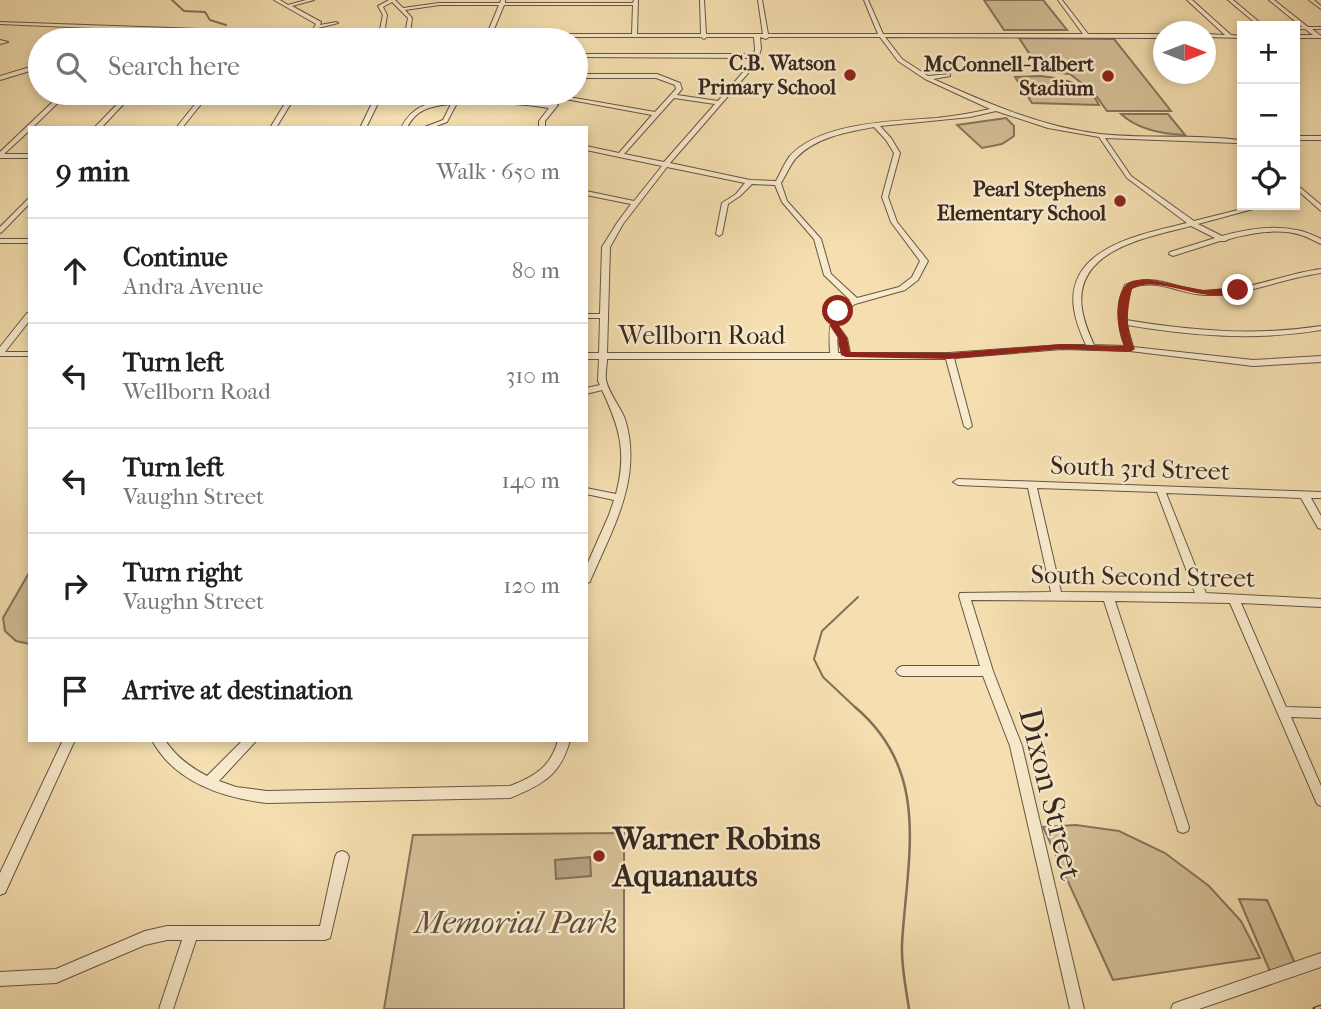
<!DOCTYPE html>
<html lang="en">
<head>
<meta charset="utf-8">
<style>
	body { margin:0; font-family:"IM FELL French Canon",serif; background:#f2f2f2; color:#202124 }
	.controls { position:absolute; right:21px; top:21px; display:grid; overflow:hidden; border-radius:0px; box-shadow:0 4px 10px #0003 }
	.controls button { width:63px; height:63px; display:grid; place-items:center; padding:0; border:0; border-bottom:2px solid #e0e0e0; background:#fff; color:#202124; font:35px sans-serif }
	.compass { position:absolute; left:1153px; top:21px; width:63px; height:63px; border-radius:50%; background:#fff; box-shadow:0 4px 10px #0003; rotate:90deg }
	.stop { position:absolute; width:21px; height:21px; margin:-16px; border:5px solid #8f2418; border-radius:50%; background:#fff }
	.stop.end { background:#8f2418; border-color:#fff; box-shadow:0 2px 7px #0008 }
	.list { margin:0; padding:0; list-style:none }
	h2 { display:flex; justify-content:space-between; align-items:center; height:91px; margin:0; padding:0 28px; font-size:30px }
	h2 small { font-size:23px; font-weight:400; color:#757577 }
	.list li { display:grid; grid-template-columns:46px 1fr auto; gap:21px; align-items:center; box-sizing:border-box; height:105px; padding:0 28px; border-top:2px solid #e0e0e0 }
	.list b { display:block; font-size:26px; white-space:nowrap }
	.list p { margin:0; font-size:23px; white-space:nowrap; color:#757577 }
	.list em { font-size:23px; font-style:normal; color:#757577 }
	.icon { flex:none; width:38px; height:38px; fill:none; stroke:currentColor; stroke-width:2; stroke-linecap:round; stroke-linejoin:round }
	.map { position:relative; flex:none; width:1321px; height:1009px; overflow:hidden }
	.search { position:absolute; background:#fff; box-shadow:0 4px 10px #0003; left:28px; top:28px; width:560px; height:77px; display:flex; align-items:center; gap:18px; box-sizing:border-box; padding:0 24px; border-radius:38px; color:#757577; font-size:26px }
	.panel { position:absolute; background:#fff; box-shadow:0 4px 10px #0003; left:28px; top:126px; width:560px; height:616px; border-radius:0px }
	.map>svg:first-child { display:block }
</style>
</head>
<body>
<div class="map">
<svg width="1321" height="1009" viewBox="0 0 1321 1009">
	<rect width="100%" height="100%" fill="#f5dfb0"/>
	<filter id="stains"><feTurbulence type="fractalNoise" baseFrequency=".00286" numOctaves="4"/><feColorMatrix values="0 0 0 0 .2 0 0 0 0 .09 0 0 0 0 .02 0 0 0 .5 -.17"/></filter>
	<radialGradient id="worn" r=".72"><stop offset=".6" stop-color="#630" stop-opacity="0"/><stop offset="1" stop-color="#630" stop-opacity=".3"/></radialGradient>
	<path fill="#d5c098" stroke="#86745c" stroke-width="2" d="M984,0H1043L1067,30H1004Z
		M1019,38L1114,39L1171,111H1107L1094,93L1070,74L1041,71Z
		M1041,76C1063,79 1089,83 1099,105L1032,103L1015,77Z
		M1121,114H1168L1185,135C1162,134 1138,130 1121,114Z
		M1006,118L1014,126V136L1002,144L982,148L957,125Z
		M30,571V644L16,641L5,631L3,618Z
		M1076,825L1119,831L1165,853L1209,886L1241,921L1260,958L1113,980L1043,827Z
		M624,833V1009H384L413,835Z
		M1239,899L1267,900L1297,968L1272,976Z"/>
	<path fill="#b4a07f" stroke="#827059" stroke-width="2" d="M590,857L591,876L556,879L555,860Z"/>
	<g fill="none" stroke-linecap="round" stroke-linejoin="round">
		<path stroke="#827059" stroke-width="2" d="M172,0L184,11L205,12L210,20L226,25
			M857,709L823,677L814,659L822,631L858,597"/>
		<path stroke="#827059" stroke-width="2.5" d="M855,707C932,772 907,857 902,944C901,966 906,988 909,1009"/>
		<defs>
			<path id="minor" d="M274,0H280L288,5L306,0H314L292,6L321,22L320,25L336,22L338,23L318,28L316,33L379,34L383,15L378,6L389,0H395L403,8L439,3H500L501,0H505V3H633L634,0H638L637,34H701L700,0H704L706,34H763L758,0H762L768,34H878L864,0H868L883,34H1083L1058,0H1062L1088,34H1164V38L885,37L902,59L928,76L950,74V76L933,79C987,103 1041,127 1100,134C1146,139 1193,134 1239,140V142L1237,143L1105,138L1131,176L1194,221L1258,205H1268L1198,224L1222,236C1255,227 1290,222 1321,239V244C1314,241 1308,237 1301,235C1278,228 1252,233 1229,239L1225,241H1220L1173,256L1169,254L1170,252L1215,238L1191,226C1149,237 1073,249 1082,309C1084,322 1089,334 1094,345L1125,346C1117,326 1116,305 1125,285C1155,272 1175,289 1204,291C1244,293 1282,274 1321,269V273C1283,278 1246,296 1207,295C1181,295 1157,277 1131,288L1127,303L1126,319V320C1192,331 1255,336 1321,326V330C1255,341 1192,336 1127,325L1133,347L1253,360L1321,356V362L1253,366L1130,351L1062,349L954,358L972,426L968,429L964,426L946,359H607C607,365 605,374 606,380C609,394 620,406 625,419C643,477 613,528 591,579L590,582L586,583V567L609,515L614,500L586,494V488L616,494C627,453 620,428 602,390L586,394V388L600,385L598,381L599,359H586V353H599L600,318H586V314H600L602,247L617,223L631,204L586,195V191L634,201L662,166L586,150V146L619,153L652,115L560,98L563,96L655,112L676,89L675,85L656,78H576V74H657L680,83L682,89L677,95L718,101L751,63L753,58L577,57L576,54H754L755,49L754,37H707L704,39L701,37H409L408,40H404V37H314L311,39L309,36L121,29L105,40H100L115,29L0,24V22L311,33L316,24ZM392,2L408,18L405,34H384L387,15L383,7ZM439,5H499L487,34H410L412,18L405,10ZM504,5H633L632,34H492ZM760,37L766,39L769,37H880L898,61L925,79L990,109C973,113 955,116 937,118C895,121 819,122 789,157C784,164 780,174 776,181L750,180L670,163L756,64L761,49ZM674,98L715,104L664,162L624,154ZM996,111L1048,128L1099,137L1127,178L1187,223C1143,234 1065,247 1074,309C1076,322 1081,334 1086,345H1062L949,353H850L847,338L838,326L843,313L855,304L905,290L918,280L928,261L897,222L888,197L900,153L891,138L880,126L970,117ZM874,127L886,140L894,153L882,197L891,222L920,261L912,277L899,287L857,298L831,274L821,239L787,201L781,183C786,175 790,165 796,158C816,137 847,132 874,127ZM667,167L745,183L736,194L722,203L716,234L719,236L722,234L728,204L740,196L752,184L775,185L782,202L814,239L824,275L850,300C827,317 829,327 830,353H607L610,247L623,224ZM837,336L842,353H838Z
				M1187,0H1192L1231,35L1242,36V38L1206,37V34L1225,35Z
				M1228,0H1233L1264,26H1259Z
				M1269,0H1274L1308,27H1321V29H1312L1321,36V38H1295V35H1313L1305,29H1295V27H1302Z
				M1309,0H1314L1321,6V9Z
				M0,40L8,42L0,44Z
				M40,64V68L0,80V76Z
				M62,93H68L32,128H30V130L4,154H30V158H0V152Z
				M128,93H134L101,128H94Z
				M204,93H210L182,128H176Z
				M267,93H383L366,128H360L375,97L296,95L276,128H270L290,95H270Z
				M467,99L506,100L552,105L555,103L558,105L545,121V128H539V121L549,108C519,103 487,102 457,103L447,122L431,128H422L443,120L451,104C431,106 416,109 407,128H401C415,100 439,101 467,99Z
				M1295,136H1321V140H1295Z
				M1295,183L1321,205V211L1295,188Z
				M30,197V203L2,232L0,233V227Z
				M0,239H30V243H0Z
				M27,313H30V320L5,352H30V356H0V347Z
				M958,479L1321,492V498H1311L1321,516V529L1318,528L1301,498L1166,493L1206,593L1321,599V607L1241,603L1286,707L1321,708V718L1291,717L1321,786V806L1317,804L1230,603L1115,601L1189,827L1188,831L1183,833L1178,831L1177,827L1104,601L971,600L993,671L1022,746L1084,1009H1070L1010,746L983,676H902L898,674L896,671L898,668L902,666H980L959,596L960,593L1051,592L1028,488L958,485L953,482ZM1037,488L1157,492L1195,593L1061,592Z
				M63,740H75L5,893L0,895V873Z
				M152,740H165C176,757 190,767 207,776L243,740H257L219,781L236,787L267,791L510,786C534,777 551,767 558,740H570C561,775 542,785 510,798L267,803C223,798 174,782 152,740Z
				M342,851L347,853L349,857L330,938L325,940H196L173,1009H159L182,940H167L145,945L56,983L0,986V972L56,969L145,931L167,926H320L335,857L337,853Z
				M1321,953V967L1199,1009H1171L1173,1004L1178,1002Z"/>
		</defs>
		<use href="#minor" stroke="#654" stroke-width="2"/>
		<use href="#minor" fill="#f8eacc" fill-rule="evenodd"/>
		<defs>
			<path id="rail" d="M1315,1009L1321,1007"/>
		</defs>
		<use href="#rail" stroke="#372720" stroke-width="5"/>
		<use href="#rail" stroke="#f8eacc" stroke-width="2.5" stroke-dasharray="7" stroke-linecap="butt"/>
	</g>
	<path fill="#8f2418" d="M1147,279L1203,290L1238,287L1242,290C1210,309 1158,272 1132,289C1127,310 1125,328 1135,349L1130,352L1062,349L949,359L846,357L841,355L838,338L830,326L833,311L841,309L839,326L847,338L850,352L949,353L1062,344L1124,346C1117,330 1113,298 1126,285C1131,279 1140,280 1147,279Z"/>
	<g fill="#8f2418" stroke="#f8eacc" stroke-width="2.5">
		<circle cx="850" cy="75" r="7"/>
		<circle cx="1108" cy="76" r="7"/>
		<circle cx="1120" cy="201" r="7"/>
		<circle cx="599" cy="856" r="7"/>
	</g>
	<g text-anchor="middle" stroke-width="5" stroke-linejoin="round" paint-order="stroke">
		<g font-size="21" font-weight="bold" fill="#372720" stroke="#f8eacc" text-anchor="end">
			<text x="836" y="70">C.B. Watson<tspan x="836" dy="24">Primary School</tspan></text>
			<text x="1094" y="71">McConnell-Talbert<tspan x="1094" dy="24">Stadium</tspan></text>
			<text x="1106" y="196">Pearl Stephens<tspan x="1106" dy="24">Elementary School</tspan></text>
		</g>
		<g font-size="26" fill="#372720" stroke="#f8eacc">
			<text x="702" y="344">Wellborn Road</text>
			<text transform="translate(1140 468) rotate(2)" y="9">South 3rd Street</text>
			<text transform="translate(1143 576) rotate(1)" y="9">South Second Street</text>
		</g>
		<g font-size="32" fill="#372720" stroke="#f8eacc">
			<text transform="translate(1051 794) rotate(76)" y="11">Dixon Street</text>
		</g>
		<g font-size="32" font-weight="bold" fill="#372720" stroke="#f8eacc" text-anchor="start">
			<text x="613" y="849">Warner Robins<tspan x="613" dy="37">Aquanauts</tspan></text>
		</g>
		<g font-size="32" font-style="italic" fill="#5e4d3e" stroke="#f8eacc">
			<text x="516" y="933">Memorial Park</text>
		</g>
	</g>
	<rect width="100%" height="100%" filter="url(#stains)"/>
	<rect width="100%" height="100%" fill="url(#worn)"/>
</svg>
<div class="controls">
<button>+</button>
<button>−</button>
<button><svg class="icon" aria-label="locate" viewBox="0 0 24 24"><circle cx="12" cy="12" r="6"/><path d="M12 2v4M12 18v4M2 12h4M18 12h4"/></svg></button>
</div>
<svg class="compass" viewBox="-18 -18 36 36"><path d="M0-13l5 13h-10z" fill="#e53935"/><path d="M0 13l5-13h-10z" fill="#757577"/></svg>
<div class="stop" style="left:838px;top:311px"></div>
<div class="stop end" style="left:1238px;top:290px"></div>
<div class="search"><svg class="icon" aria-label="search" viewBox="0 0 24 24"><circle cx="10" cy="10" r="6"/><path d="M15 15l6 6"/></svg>Search here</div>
<section class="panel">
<h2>9 min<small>Walk · 650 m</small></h2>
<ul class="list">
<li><svg class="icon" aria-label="ahead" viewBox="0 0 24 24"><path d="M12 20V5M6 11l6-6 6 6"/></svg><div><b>Continue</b><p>Andra Avenue</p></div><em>80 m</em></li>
<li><svg class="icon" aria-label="left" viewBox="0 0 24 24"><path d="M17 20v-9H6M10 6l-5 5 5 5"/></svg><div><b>Turn left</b><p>Wellborn Road</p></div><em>310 m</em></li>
<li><svg class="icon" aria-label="left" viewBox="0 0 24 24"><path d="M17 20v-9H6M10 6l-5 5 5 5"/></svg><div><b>Turn left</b><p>Vaughn Street</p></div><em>140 m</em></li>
<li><svg class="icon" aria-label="right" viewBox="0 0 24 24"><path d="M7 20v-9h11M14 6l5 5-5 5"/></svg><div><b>Turn right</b><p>Vaughn Street</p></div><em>120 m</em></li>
<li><svg class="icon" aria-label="arrive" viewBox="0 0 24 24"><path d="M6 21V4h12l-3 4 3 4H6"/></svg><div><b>Arrive at destination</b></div></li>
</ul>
</section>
</div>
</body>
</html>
